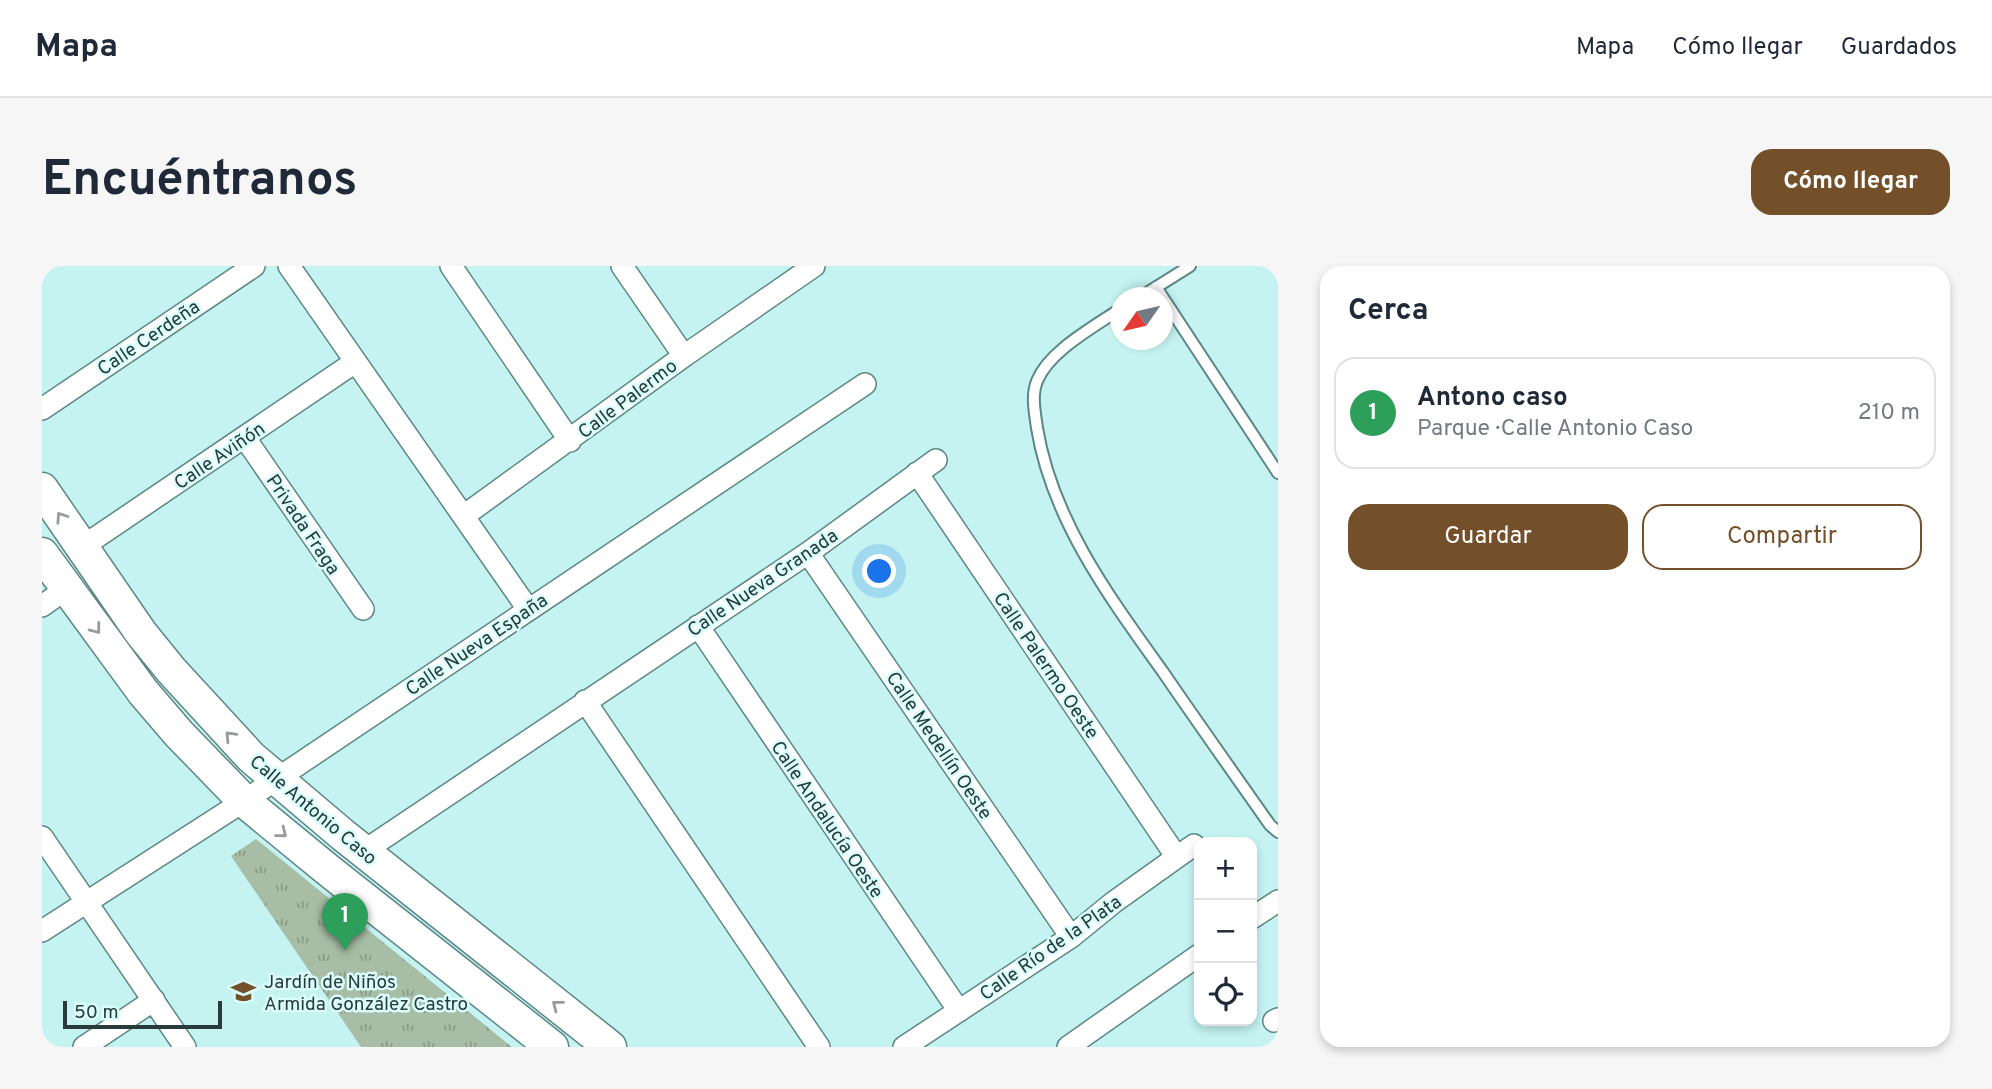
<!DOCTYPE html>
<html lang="es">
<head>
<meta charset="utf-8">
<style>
	body { margin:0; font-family:Overpass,sans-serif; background:#f6f6f7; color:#1f2937 }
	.controls { position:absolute; right:21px; bottom:21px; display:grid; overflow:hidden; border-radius:14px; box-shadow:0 4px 10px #0003 }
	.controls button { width:63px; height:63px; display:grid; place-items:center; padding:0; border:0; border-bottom:2px solid #e0e1e3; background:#fff; color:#1f2937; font:35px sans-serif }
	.compass { position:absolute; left:1068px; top:21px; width:63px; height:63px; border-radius:50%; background:#fff; box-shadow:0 4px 10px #0003; rotate:236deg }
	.scale { position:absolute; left:21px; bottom:18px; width:159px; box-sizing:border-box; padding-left:7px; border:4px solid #283a3a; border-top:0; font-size:19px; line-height:24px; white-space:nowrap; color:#283a3a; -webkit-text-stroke:5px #d9fefc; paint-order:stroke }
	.you { position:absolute; left:838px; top:306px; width:24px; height:24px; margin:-18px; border:5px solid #fff; border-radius:50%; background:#1a73e8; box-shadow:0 0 0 10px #1a73e833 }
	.badge { display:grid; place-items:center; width:46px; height:46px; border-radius:50%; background:#74502a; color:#fff; font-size:23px; font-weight:700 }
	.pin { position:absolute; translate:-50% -58px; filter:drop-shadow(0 2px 4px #0008) }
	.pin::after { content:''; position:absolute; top:37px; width:24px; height:21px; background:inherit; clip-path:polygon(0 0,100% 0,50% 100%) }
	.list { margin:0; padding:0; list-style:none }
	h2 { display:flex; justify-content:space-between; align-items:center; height:91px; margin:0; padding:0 28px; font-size:30px }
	h2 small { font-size:23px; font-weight:400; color:#747a83 }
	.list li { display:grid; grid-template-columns:46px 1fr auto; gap:21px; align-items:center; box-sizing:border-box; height:112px; margin:0 14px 14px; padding:0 14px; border:2px solid #e0e1e3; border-radius:21px }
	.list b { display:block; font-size:26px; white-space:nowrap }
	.list p { margin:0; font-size:23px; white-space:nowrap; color:#747a83 }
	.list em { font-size:23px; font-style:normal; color:#747a83 }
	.actions { display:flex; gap:14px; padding:21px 28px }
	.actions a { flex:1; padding:16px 0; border:2px solid #74502a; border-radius:21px; text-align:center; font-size:24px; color:#74502a }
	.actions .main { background:#74502a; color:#fff }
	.icon { flex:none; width:38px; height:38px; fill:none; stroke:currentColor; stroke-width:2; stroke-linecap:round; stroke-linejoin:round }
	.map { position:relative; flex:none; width:1236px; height:781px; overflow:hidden; border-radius:21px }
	header { display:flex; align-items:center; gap:42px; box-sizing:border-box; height:98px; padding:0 35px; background:#fff; border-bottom:2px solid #e0e1e3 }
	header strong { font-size:33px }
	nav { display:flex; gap:38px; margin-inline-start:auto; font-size:24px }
	.intro { display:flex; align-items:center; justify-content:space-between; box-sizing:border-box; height:168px; padding:0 42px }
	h1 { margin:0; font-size:49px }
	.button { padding:18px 32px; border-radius:21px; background:#74502a; color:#fff; font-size:24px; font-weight:700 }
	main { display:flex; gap:42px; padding:0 42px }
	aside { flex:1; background:#fff; border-radius:21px; box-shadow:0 4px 10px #0003 }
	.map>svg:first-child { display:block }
</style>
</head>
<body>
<header>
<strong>Mapa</strong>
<nav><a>Mapa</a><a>Cómo llegar</a><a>Guardados</a></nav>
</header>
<div class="intro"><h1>Encuéntranos</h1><a class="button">Cómo llegar</a></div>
<main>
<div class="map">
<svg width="1236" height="781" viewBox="0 0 1236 781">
	<defs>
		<pattern id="park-tufts" width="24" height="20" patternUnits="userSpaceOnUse" patternTransform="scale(1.75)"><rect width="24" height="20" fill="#a8bda6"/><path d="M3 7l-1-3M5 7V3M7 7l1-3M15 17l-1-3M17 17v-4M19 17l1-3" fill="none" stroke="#899b88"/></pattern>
	</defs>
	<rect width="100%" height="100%" fill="#c4f3f1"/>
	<path fill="url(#park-tufts)" d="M214,573L470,781H319L189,590Z"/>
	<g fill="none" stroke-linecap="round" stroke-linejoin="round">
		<defs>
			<path id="service" d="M1114,21L1236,207
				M1097,32L1148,0
				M1078,43C1052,61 1007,85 995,115C989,130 993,147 995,162C1010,254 1068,332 1121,406C1156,457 1192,508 1228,559L1236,566"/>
			<path id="minor" d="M247,0L486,343
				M409,0L528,175
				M580,0L642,90
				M0,143L212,0
				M203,172L321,343
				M875,207L1134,590
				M423,249L642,90L772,0
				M40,281L313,96
				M766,287L1029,671
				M0,340L24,323
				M656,360L917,745
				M543,435L777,781
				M0,571L143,781
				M322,585L766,287L894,194
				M1210,652L1236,635
				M0,665L202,535L823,118
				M1232,755L1236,753
				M42,781L112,734
				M862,781L1029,671L1072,636L1152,579
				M1026,781L1157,689"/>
			<path id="secondary" d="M0,223L99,367L129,404L209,491L301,569L568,781
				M0,288L101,426L137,468L202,535L286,604L510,781"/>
		</defs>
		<use href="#service" stroke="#5c8785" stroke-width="14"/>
		<use href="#minor" stroke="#5c8785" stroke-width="24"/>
		<use href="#secondary" stroke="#5c8785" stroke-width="35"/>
		<use href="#service" stroke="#fff" stroke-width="10"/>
		<use href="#minor" stroke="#fff" stroke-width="21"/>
		<use href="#secondary" stroke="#fff" stroke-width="32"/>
	</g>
	<defs><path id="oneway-chevron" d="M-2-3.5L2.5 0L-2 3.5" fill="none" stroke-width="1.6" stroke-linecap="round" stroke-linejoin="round" transform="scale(1.75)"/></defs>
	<g stroke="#949c9c">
		<use href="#oneway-chevron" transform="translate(19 251) rotate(-124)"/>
		<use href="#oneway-chevron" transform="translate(54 363) rotate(53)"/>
		<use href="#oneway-chevron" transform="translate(188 470) rotate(-133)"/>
		<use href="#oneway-chevron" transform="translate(240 567) rotate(39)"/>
		<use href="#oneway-chevron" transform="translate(515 739) rotate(-142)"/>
	</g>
	<defs>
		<symbol id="school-bare" viewBox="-9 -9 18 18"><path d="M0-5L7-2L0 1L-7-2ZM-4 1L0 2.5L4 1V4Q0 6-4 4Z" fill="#74502a" stroke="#d9fefc" stroke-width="2.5" paint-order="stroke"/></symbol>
	</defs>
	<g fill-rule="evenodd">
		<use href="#school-bare" x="184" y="708" width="35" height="35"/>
	</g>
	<g text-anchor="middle" stroke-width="5" stroke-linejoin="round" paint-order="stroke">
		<g font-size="19" fill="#283a3a" stroke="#d9fefc">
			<text transform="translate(106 71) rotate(-34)" y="7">Calle Cerdeña</text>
			<text transform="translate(585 132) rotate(-37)" y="7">Calle Palermo</text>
			<text transform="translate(177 189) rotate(-34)" y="7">Calle Aviñón</text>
			<text transform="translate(262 258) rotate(56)" y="7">Privada Fraga</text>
			<text transform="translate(720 316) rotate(-34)" y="7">Calle Nueva Granada</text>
			<text transform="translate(434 378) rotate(-34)" y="7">Calle Nueva España</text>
			<text transform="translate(1005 399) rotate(56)" y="7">Calle Palermo Oeste</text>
			<text transform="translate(898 479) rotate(56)" y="7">Calle Medellín Oeste</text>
			<text transform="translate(272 543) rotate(40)" y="7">Calle Antonio Caso</text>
			<text transform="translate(786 553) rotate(56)" y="7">Calle Andalucía Oeste</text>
			<text transform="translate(1008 681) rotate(-35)" y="7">Calle Río de la Plata</text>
		</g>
		<g font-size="19" fill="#283a3a" stroke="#d9fefc" text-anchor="start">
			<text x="222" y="722">Jardín de Niños<tspan x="222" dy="22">Armida González Castro</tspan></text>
		</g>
	</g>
</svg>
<div class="controls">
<button>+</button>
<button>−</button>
<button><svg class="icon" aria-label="locate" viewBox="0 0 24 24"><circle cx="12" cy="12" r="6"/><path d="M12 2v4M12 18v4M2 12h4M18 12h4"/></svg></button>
</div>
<svg class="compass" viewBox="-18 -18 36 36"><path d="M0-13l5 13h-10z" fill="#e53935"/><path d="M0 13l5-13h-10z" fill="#747a83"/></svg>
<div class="scale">50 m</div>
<div class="you"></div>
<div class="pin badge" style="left:303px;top:685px;background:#2e9e5b">1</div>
</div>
<aside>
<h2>Cerca<small></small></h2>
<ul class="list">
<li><span class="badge" style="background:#2e9e5b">1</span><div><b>Antono caso</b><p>Parque · Calle Antonio Caso</p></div><em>210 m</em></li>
</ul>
<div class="actions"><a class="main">Guardar</a><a>Compartir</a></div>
</aside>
</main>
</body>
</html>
